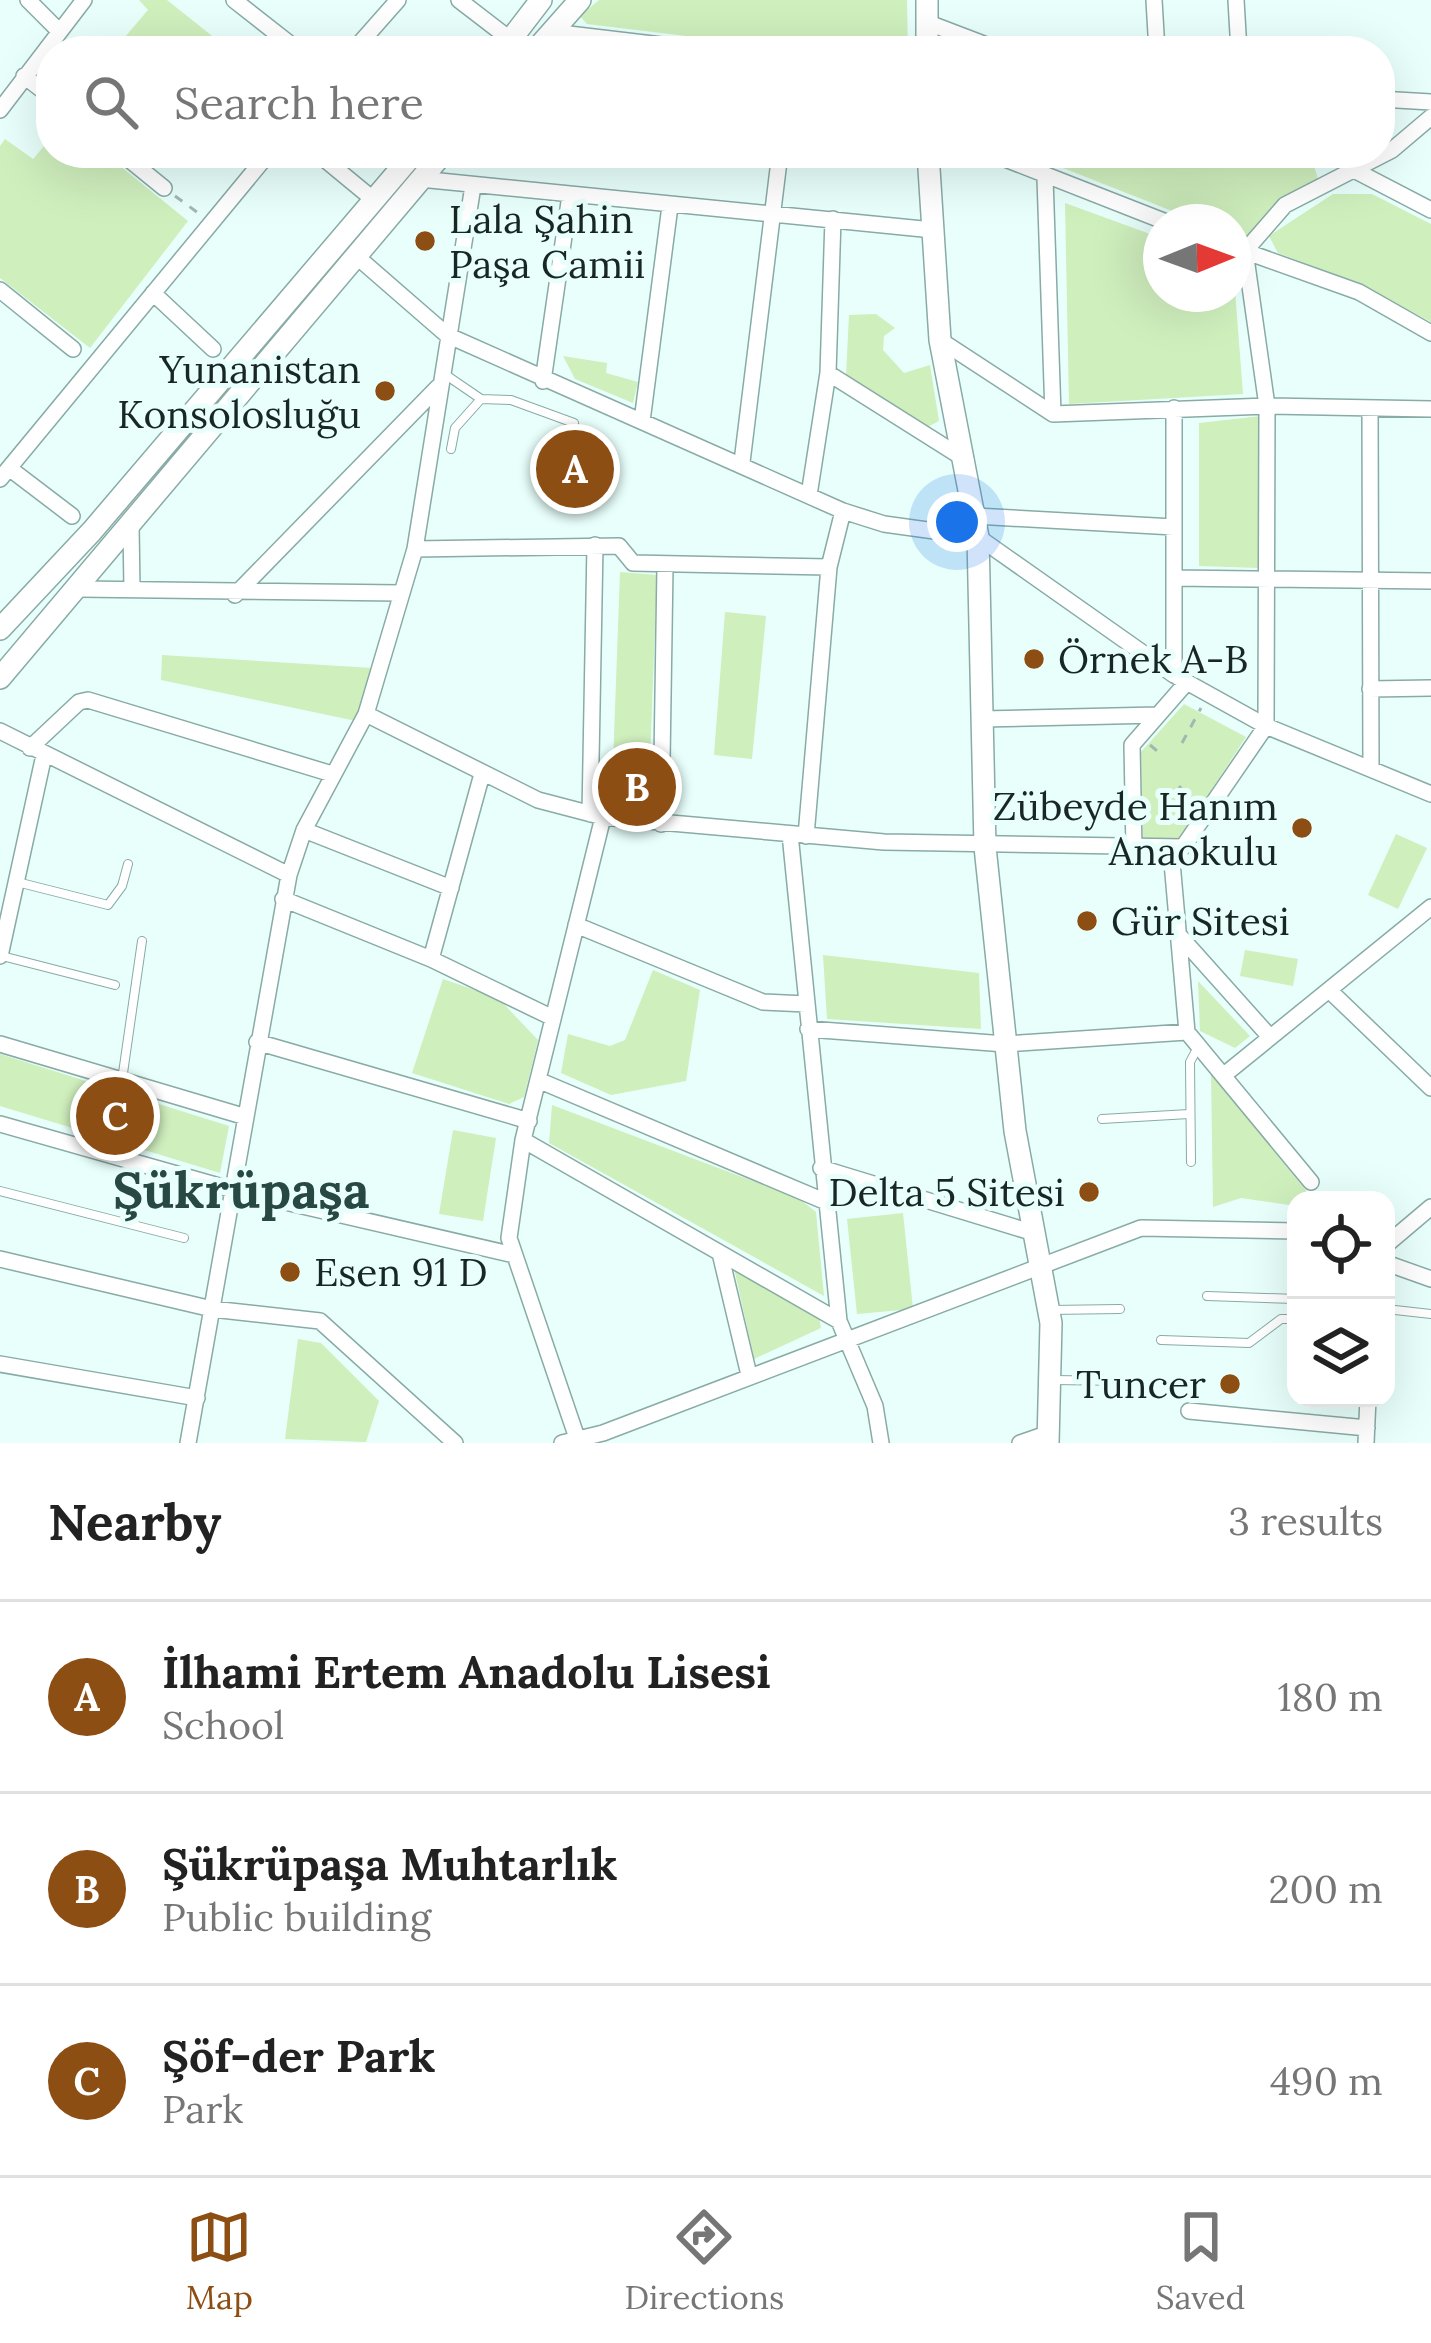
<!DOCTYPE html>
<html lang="en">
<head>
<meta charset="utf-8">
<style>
	body { margin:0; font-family:Lora,serif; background:#f2f2f2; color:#222 }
	.controls { position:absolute; right:36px; bottom:36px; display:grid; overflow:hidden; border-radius:24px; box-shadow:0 12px 48px #0002 }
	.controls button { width:108px; height:108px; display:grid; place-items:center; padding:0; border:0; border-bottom:3px solid #e0e0e0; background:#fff; color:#222; font:60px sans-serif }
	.compass { position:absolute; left:1143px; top:204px; width:108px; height:108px; border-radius:50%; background:#fff; box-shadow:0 12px 48px #0002; rotate:89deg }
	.you { position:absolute; left:957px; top:522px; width:42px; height:42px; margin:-30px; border:9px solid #fff; border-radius:50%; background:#1a73e8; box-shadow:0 0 0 18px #1a73e833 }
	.badge { display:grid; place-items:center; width:78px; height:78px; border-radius:50%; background:#8c4e13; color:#fff; font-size:39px; font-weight:700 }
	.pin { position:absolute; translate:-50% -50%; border:6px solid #fff; box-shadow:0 3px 12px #0006 }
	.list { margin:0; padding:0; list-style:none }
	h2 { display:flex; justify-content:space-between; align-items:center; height:156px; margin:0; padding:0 48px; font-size:51px }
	h2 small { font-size:39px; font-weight:400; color:#767676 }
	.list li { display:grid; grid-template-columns:78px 1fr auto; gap:36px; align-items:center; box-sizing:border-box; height:192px; padding:0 48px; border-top:3px solid #e0e0e0 }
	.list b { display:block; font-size:45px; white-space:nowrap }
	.list p { margin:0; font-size:39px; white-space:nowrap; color:#767676 }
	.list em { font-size:39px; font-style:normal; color:#767676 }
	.icon { flex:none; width:66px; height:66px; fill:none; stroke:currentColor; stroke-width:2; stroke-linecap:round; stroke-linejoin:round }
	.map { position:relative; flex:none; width:1431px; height:1443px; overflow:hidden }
	.search { position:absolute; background:#fff; box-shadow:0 12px 48px #0002; left:36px; right:36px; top:36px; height:132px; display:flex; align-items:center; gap:30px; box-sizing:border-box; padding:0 42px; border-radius:48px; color:#767676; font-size:45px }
	.sheet { height:732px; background:#fff }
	nav { display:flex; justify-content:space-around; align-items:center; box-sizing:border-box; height:168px; border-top:3px solid #e0e0e0; background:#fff; font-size:33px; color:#767676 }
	nav a { display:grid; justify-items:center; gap:6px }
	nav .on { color:#8c4e13 }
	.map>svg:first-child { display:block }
</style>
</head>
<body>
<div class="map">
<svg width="1431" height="1443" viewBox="0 0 1431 1443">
	<rect width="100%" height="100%" fill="#e8fffb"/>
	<path fill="#cfefbd" d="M139,0H167L231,51H113L148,10Z
		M599,0H907L908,51H810L587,24L580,16Z
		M51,138V153H104L188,221L90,348L0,278V146L5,139L33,159Z
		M1025,153H1310L1318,179L1275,206L1244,239L1233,235V222H1200Z
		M1333,194H1372L1431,224V322L1357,283L1278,253L1269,236Z
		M1065,203L1161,238V294H1233V265L1243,394L1069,404Z
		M876,314L895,328L884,336L883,350L904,373L930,365L939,421L918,432L846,376L849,315Z
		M563,356L607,363L606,373L638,382L633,403L575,379Z
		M1261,416L1259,568L1199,566V423Z
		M620,572L657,575L650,759L631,757L622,792L612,791Z
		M725,612L766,616L752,759L714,755Z
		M162,655L373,668L356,721L161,680Z
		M1184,704L1246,737L1178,841L1143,843L1141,752Z
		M1396,834L1427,848L1398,909L1368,895Z
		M1245,950L1298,959L1293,986L1240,976Z
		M823,955L979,973L981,1029L827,1019Z
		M653,970L700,990L686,1081L611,1095L561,1073L568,1034L610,1046L625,1040Z
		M443,979L498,998L538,1040L524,1097L509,1104L412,1073Z
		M1198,981L1250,1036L1235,1048L1200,1031Z
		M0,1054L229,1126L220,1173L0,1106Z
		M1211,1072L1311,1197L1328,1200H1296V1206L1241,1198L1213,1207Z
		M552,1105L798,1198L816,1212L824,1296L549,1143Z
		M453,1130L496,1138L483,1221L439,1214Z
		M903,1213L913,1309L857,1314L847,1219Z
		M734,1268L819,1316L821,1328L754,1359Z
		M298,1339L321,1343L379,1401L366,1442L285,1439Z"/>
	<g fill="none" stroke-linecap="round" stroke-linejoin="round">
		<defs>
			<path id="lane" d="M443,373L481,399L511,400L574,423
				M451,449L455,428L481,399
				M17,882L108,905L122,886L128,864
				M2,956L115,985
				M122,1080L142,941
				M1102,1119L1189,1114
				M1191,1162L1190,1062L1198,1047
				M0,1191L184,1238
				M1207,1296L1296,1299
				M1386,1309L1431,1314
				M1050,1310L1120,1309
				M1161,1340L1249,1343L1281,1319H1296
				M1053,1380L1125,1381"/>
			<path id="street" d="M28,0L58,30
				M234,0L299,51
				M459,0L511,40
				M1154,0L1157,51
				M1236,0L1239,51
				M926,22L1002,51
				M552,32L712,51
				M353,51L398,0
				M24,76L51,97
				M1380,99L1431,102
				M0,110L84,0
				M121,153L164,188
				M317,153L374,200
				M990,153L1166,222
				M1356,171L1431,210
				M1045,178L1053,414
				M420,179L933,230
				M1233,247L1359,292L1431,333
				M355,255L447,335L843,511L884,524L978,537L1174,675L1266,726L1431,794
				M0,290L73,349
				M153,293L213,349
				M940,340L1053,414L1267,406L1431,409
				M828,373L966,460
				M543,381L570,195
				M1370,408L1371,769
				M642,421L670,206
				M742,462L780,153
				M9,468L72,516
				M0,479L269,153
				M809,495L828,373L833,219
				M975,516L1174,527
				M131,526L132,590
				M415,549L619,546L633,563L829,567
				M1174,578L1431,581
				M80,589L400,593
				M235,595L438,387
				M1174,675V408
				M1370,689L1431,688
				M366,714L538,800L603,817L884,842L1183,847L1266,726L1267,406L1245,251L1285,205L1392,150L1431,117
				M982,719L1157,715
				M0,731L289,875
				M30,748L79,702L88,700L332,774
				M590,814L595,545
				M661,824L665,567
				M304,830L451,888
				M790,834L839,1321L875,1406L881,1443
				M806,836L829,567L843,511
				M1134,850L1132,745L1187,682
				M1171,851L1187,1032L1311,1182
				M283,899L431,959L553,1018
				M576,925L763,1002L806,1004
				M1177,933L1270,1037
				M0,956L44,755
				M431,959L482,774
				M1330,991L1431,1088
				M808,1029L1005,1044L1187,1032
				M257,1042L529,1121
				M0,1044L246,1117
				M1224,1075L1431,907
				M538,1080L824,1201
				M0,1124L233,1190L514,1255
				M523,1140L839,1321
				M821,1168L1034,1233
				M1386,1245L1431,1207
				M720,1253L749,1375
				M0,1259L212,1309L320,1321L455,1443
				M1386,1263L1431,1279
				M0,1364L197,1398
				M1189,1411L1367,1428
				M577,1438L509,1238L523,1140L603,817
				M188,1443L289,875L304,830L366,714L415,549L473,186
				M562,1443L603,1433L1141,1228L1296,1231
				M1020,1443L1049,1433
				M1366,1443L1368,1398"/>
			<path id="secondary" d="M927,0V51
				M502,51L541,0
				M535,51L580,0
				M928,153L940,340L978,537L985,847L1015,1131L1051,1323L1048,1443
				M0,629L92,531L414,153
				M0,678L443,153"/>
		</defs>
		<use href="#lane" stroke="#88aba6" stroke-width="10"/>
		<use href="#street" stroke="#88aba6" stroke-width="18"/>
		<use href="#secondary" stroke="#88aba6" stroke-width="24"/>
		<path stroke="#a3b7b3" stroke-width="3" stroke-dasharray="9 9" stroke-linecap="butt" d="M175,196L201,215
			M1182,743L1201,708
			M1150,745L1162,755
			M1179,786L1192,803"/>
		<use href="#lane" stroke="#fff" stroke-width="8"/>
		<use href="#street" stroke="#fff" stroke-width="15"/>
		<use href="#secondary" stroke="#fff" stroke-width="21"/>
	</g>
	<g fill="#8c4e13" stroke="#e8fffb" stroke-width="4.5">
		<circle cx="425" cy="241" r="12"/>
		<circle cx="385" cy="391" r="12"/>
		<circle cx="1034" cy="659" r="12"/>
		<circle cx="1302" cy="828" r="12"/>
		<circle cx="1087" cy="921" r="12"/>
		<circle cx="1089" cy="1192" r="12"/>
		<circle cx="290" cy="1272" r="12"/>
		<circle cx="1230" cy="1384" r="12"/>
	</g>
	<g text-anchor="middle" stroke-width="10" stroke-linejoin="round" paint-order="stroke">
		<g font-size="39" fill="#182624" stroke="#e8fffb" text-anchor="start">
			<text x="449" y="233">Lala Şahin<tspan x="449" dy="45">Paşa Camii</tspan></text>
			<text x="361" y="383" text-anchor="end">Yunanistan<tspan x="361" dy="45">Konsolosluğu</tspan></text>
			<text x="1058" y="673">Örnek A-B</text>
			<text x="1278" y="820" text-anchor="end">Zübeyde Hanım<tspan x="1278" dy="45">Anaokulu</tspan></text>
			<text x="1111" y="935">Gür Sitesi</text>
			<text x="1065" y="1206" text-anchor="end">Delta 5 Sitesi</text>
			<text x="314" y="1286">Esen 91 D</text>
			<text x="1206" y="1398" text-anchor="end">Tuncer</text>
		</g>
		<g font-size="51" font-weight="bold" fill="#274843" stroke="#e8fffb">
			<text x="241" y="1208">Şükrüpaşa</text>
		</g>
	</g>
</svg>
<div class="controls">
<button><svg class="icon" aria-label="locate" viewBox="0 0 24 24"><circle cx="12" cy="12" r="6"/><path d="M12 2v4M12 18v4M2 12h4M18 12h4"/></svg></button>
<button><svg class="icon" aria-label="layers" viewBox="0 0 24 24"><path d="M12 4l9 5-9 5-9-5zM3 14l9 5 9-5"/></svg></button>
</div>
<svg class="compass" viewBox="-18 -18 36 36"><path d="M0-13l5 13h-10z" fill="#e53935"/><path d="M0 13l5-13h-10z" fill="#767676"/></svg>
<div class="you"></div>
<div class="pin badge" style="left:575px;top:469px">A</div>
<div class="pin badge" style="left:637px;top:787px">B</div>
<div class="pin badge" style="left:115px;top:1116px">C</div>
<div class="search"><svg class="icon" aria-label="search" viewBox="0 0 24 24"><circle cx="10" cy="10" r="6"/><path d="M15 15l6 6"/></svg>Search here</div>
</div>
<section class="sheet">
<h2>Nearby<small>3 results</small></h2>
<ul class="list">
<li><span class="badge">A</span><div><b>İlhami Ertem Anadolu Lisesi</b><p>School</p></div><em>180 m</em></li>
<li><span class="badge">B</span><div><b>Şükrüpaşa Muhtarlık</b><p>Public building</p></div><em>200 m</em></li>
<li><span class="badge">C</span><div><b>Şöf-der Park</b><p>Park</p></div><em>490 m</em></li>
</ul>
</section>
<nav>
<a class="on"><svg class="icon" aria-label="map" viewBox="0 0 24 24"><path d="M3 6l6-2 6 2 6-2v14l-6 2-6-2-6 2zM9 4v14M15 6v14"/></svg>Map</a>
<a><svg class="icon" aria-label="directions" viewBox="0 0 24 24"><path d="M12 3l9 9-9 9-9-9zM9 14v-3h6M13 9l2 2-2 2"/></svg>Directions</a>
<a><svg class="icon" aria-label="saved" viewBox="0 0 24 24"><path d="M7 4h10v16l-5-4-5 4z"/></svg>Saved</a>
</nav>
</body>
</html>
